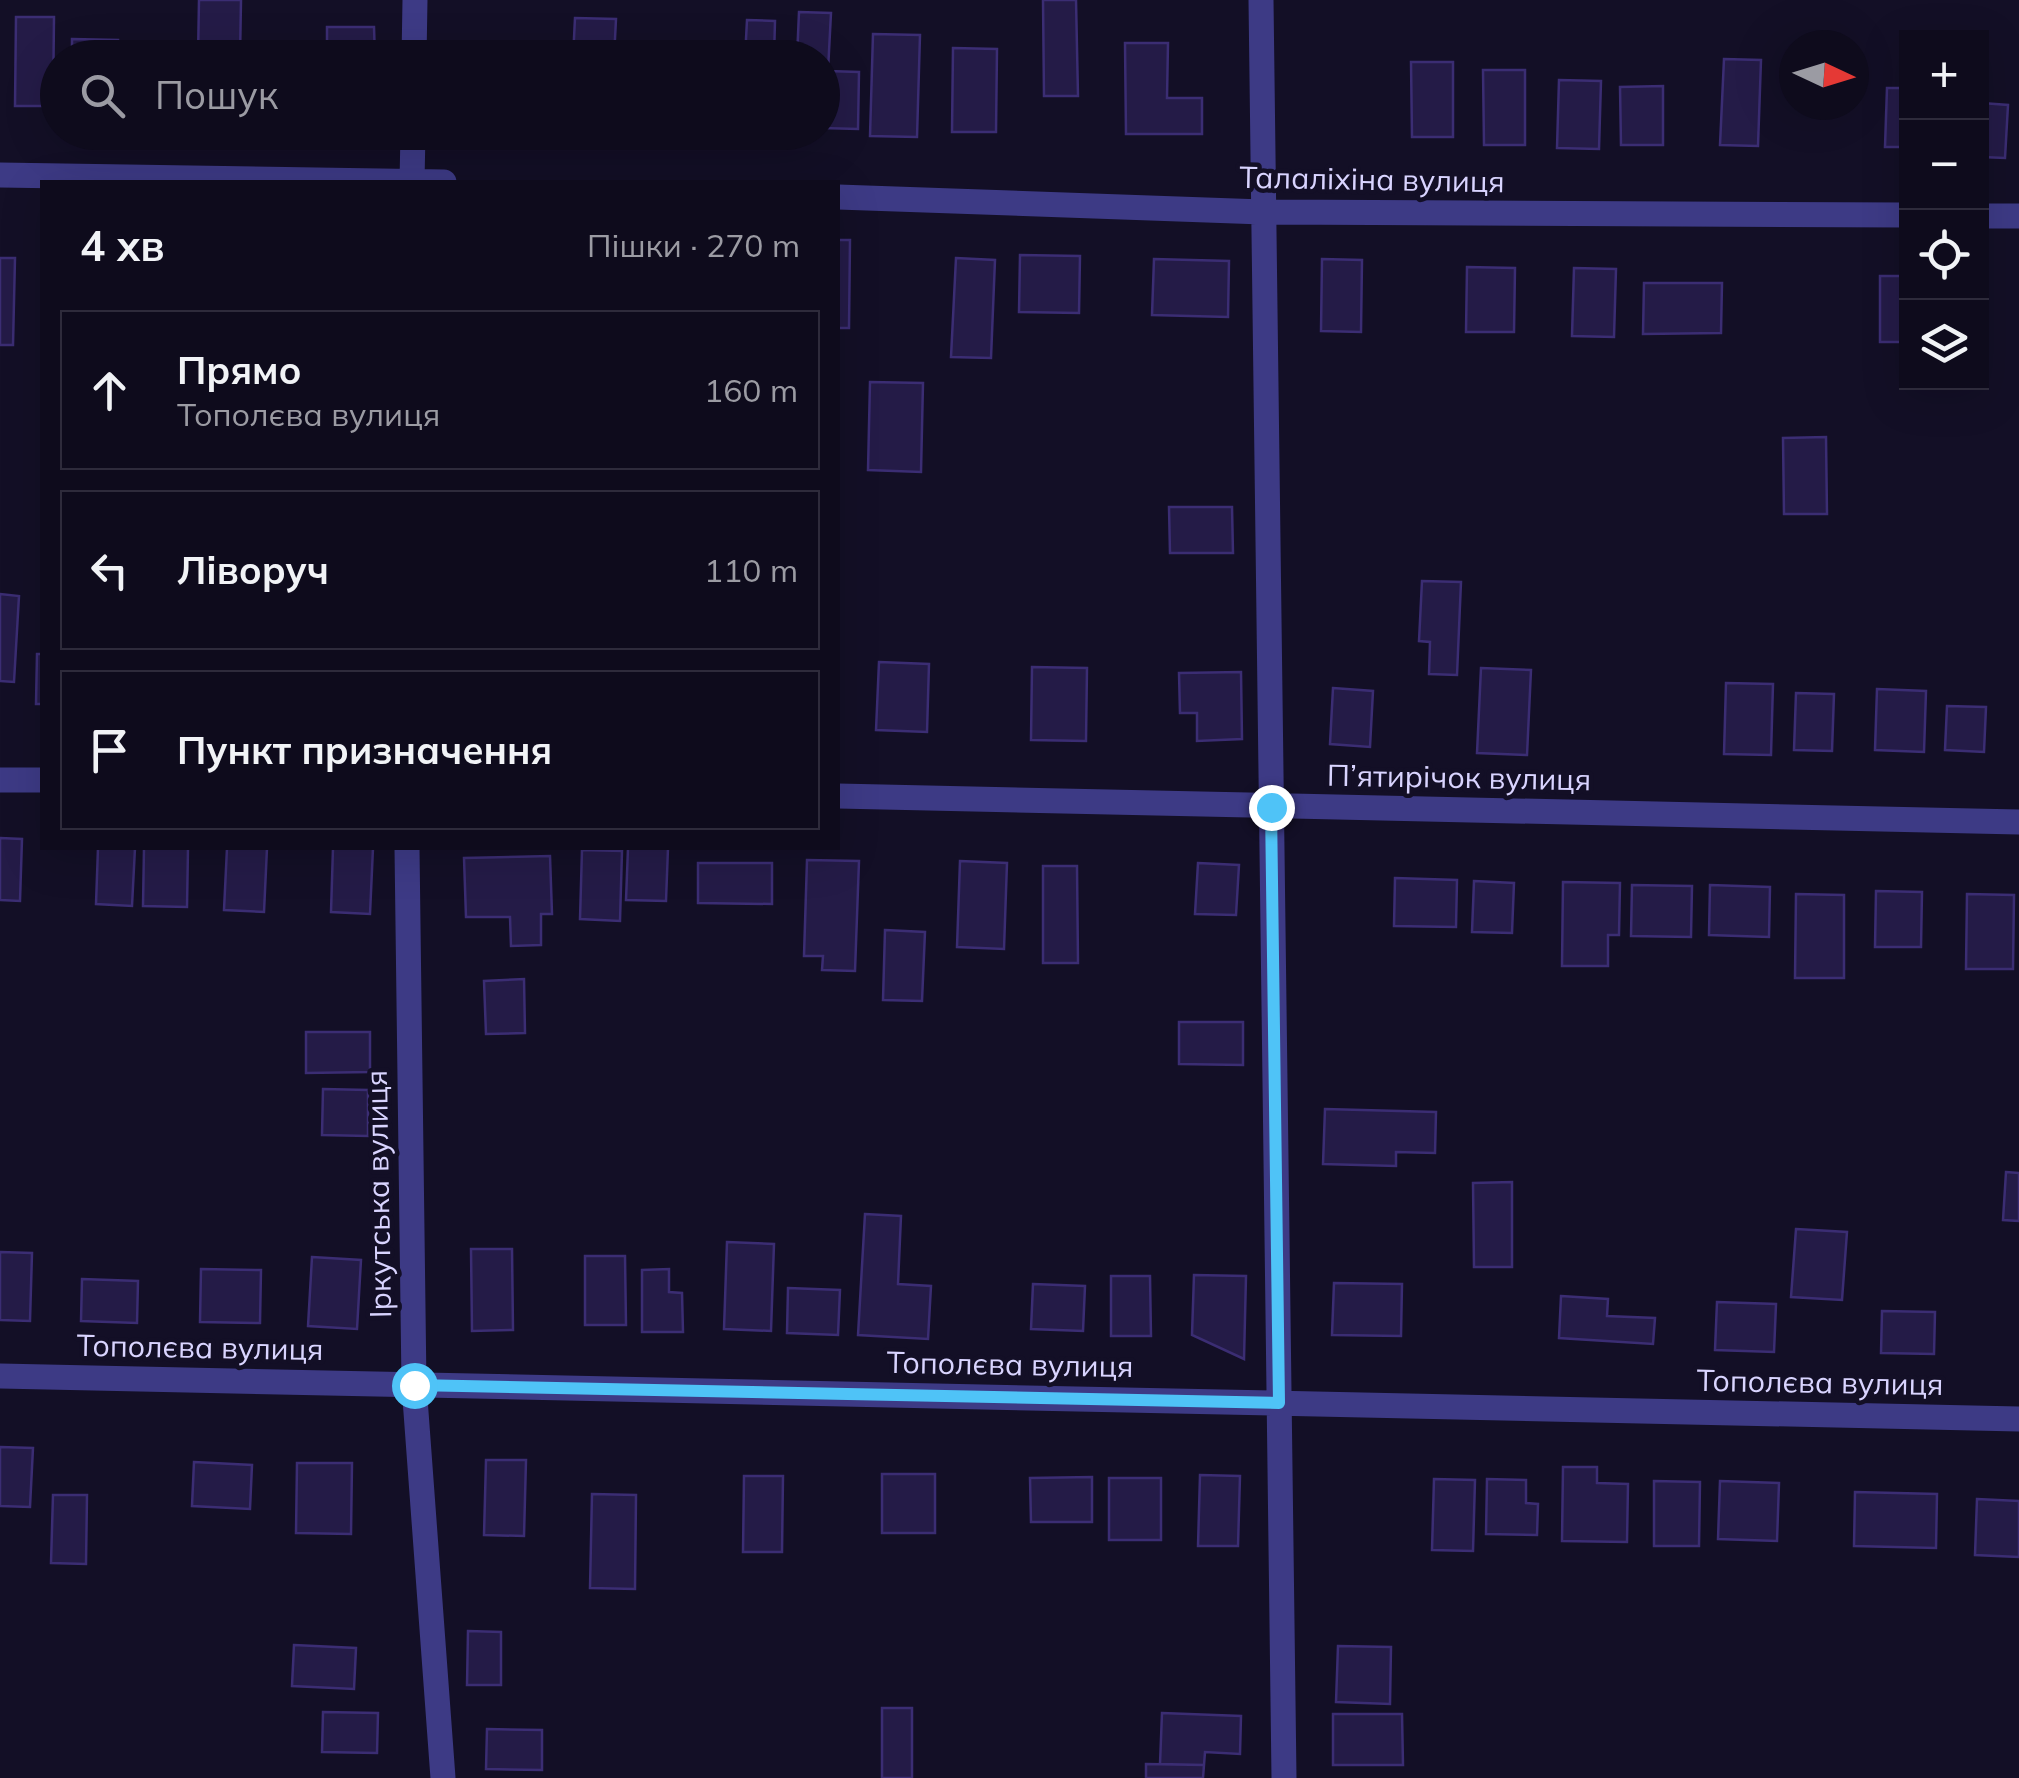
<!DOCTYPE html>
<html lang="uk">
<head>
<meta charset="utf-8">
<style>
	body { margin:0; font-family:Mulish,sans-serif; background:#1c1929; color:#f1f3f6 }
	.controls { position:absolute; right:30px; top:30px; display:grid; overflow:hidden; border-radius:0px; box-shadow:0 10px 40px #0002 }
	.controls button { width:90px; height:90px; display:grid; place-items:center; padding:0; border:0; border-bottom:2px solid #2e2b3b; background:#0e0b1c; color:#f1f3f6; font:50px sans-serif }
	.compass { position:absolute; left:1779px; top:30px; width:90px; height:90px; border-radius:50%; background:#0e0b1c; box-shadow:0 10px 40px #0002; rotate:94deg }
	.stop { position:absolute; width:30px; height:30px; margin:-22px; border:8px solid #4fc3f7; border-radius:50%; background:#fff }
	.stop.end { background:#4fc3f7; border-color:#fff; box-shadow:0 2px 10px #0008 }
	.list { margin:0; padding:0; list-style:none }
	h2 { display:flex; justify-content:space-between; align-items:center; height:130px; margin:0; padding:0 40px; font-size:42px }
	h2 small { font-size:32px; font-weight:400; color:#9b9ba3 }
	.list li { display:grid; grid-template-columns:65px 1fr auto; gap:30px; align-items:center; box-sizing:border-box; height:160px; margin:0 20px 20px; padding:0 20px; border:2px solid #2e2b3b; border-radius:0px }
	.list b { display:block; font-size:38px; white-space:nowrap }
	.list p { margin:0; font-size:32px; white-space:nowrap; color:#9b9ba3 }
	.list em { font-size:32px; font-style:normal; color:#9b9ba3 }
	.icon { flex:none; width:55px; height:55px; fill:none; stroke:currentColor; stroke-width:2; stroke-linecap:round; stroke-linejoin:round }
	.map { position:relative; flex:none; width:2019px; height:1778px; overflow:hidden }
	.search { position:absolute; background:#0e0b1c; box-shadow:0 10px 40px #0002; left:40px; top:40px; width:800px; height:110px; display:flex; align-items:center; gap:25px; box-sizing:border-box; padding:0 35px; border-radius:55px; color:#9b9ba3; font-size:38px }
	.panel { position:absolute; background:#0e0b1c; box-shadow:0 10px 40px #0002; left:40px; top:180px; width:800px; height:670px; border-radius:0px }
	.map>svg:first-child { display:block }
</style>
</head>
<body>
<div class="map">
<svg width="2019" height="1778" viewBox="0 0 2019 1778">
	<rect width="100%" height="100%" fill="#130f26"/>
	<path fill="#241b47" stroke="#3b2d73" stroke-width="2.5" d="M199,0H241L240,58H198Z
		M1043,0H1076L1078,96H1044Z
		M799,12L831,13L828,71L859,72L858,129L822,128V58H797Z
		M16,17H54L53,106H15Z
		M575,18L616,19L614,58H573Z
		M747,20L775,21L774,58H745Z
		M327,27H374L375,58H327Z
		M873,34L920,35L917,137L870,136Z
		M72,39L118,40L117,58H72Z
		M1125,43H1168L1167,98H1202V134H1126Z
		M631,45L653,46V58H630Z
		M953,48L997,49L996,132H952Z
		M473,49L517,51V58H473Z
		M1724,59L1761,60L1758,146L1720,145Z
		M1411,62H1453V137H1412Z
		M1483,70H1525V145H1484Z
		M1559,80L1601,81L1599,149L1557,148Z
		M1663,86V145H1621L1620,87Z
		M1887,88H1906V147H1885Z
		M1982,103L2008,105L2005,158L1982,157Z
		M838,240H850L849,328H838Z
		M1020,255L1080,256L1079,313L1019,312Z
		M0,258H15L13,345H0Z
		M956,258L995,260L991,358L951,357Z
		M1154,259L1229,261L1228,317L1152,315Z
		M1322,259L1362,260L1361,332L1321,331Z
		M1467,267L1515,268L1514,332H1466Z
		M1574,268L1616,269L1614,337L1572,336Z
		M1880,276H1906V342H1880Z
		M1644,283H1722L1721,333L1643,334Z
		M870,382L923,383L921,472L868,470Z
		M1826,437L1827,514H1784L1783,438Z
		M1169,507H1232L1233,553H1170Z
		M1422,581L1461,582L1457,675L1429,674L1430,642L1419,641Z
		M0,594L19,596L14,682L0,681Z
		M37,654H42V704H36Z
		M879,662L929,664L927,732L876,730Z
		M1032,667L1087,668L1086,741L1031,740Z
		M1481,668L1531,670L1527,755L1477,753Z
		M1241,672L1242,739L1197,741V713H1180L1179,673Z
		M1726,683L1773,684L1771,755L1724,754Z
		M1333,688L1373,691L1370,747L1330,744Z
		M1877,689L1926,691L1924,752L1875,750Z
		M1796,693L1834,694L1832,751L1794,750Z
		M1947,706L1986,707L1984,752L1945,750Z
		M0,838L22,839L20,901L0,900Z
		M98,848H135L132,906L96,904Z
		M144,848H188L187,907L143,906Z
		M227,848H267L264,912L224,910Z
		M333,848H373L370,914L331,912Z
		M628,848H668L666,901L626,900Z
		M582,850L622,851L620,921L580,919Z
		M550,856L552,914H541V945L511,946L510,917H466L464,858Z
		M807,860L859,861L855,971L822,970L823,956H804Z
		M960,861L1007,863L1004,949L957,947Z
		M698,863H772V904L698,903Z
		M1198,863L1239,865L1236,915L1195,914Z
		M1043,866H1077L1078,963H1043Z
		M1395,878L1457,880L1456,927L1394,926Z
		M1474,881L1514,883L1512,933L1472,932Z
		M1563,882L1620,883L1619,935H1608V966H1562Z
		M1632,885L1692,886L1691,937L1631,936Z
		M1710,885L1770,887L1769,937L1709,935Z
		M1876,891L1922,892L1921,947H1875Z
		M1796,894L1844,895V978H1795Z
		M1967,894L2014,895L2013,969H1966Z
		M885,930L925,932L922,1001L883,1000Z
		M524,979L525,1033L486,1034L484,981Z
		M1179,1022H1243V1065L1179,1064Z
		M306,1032H370V1072L306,1073Z
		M323,1089L368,1090V1136L322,1135Z
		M1325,1109L1436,1112L1435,1153L1396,1152V1166L1323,1164Z
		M2006,1172L2019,1173V1221L2003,1220Z
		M1512,1182V1267H1474L1473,1183Z
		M865,1214L901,1216L898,1284L931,1286L928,1339L858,1335Z
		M1796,1229L1847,1232L1842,1300L1791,1297Z
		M727,1242L774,1244L771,1331L724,1329Z
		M471,1249H512L513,1330L472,1331Z
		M0,1252L32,1253L30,1321L0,1320Z
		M585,1256H625L626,1325H585Z
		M312,1257L361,1260L357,1329L308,1326Z
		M201,1269L261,1270L260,1323L200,1322Z
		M669,1269V1292L682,1293L683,1332H642V1270Z
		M1194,1275L1246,1276L1244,1359L1192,1335Z
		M1111,1276H1150L1151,1336H1111Z
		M82,1279L138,1281L137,1323L81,1321Z
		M1334,1283L1402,1284L1401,1336L1332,1335Z
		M1033,1284L1085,1286L1083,1331L1031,1329Z
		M788,1288L840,1290L838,1335L787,1333Z
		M1561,1296L1608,1299L1607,1316L1655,1318L1653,1344L1559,1338Z
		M1717,1302L1776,1304L1774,1352L1715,1350Z
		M1882,1311L1935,1312L1934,1354L1881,1353Z
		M0,1447L33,1448L30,1507L0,1506Z
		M486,1460H526L524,1536L484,1535Z
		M194,1462L252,1465L250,1509L192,1506Z
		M297,1463H352L351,1534L296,1533Z
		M1563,1467H1597V1483L1628,1484L1627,1542L1562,1541Z
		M882,1474H935V1533H882Z
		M1200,1475L1240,1476L1238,1546H1198Z
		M744,1476H783L782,1552H743Z
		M1092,1477V1522H1031L1030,1478Z
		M1109,1478H1161V1540H1109Z
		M1434,1479L1475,1480L1473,1551L1432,1550Z
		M1487,1479L1526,1480V1503L1538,1504L1537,1535L1486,1534Z
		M1654,1481L1700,1482L1699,1546H1654Z
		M1720,1481L1779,1483L1777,1541L1718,1539Z
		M1855,1492L1937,1494L1936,1548L1854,1546Z
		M592,1494L636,1495L635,1589L590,1588Z
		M53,1495H87L86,1564L51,1563Z
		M1977,1499L2019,1501V1557L1975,1555Z
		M468,1631L501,1632V1685H467Z
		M294,1645L356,1648L354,1689L292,1686Z
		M1338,1646L1391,1647L1390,1704L1336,1702Z
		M882,1708H912V1778H882Z
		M323,1712L378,1713L377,1753L322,1752Z
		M1162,1713L1241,1716L1240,1754L1205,1752L1204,1765L1160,1764Z
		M1333,1714H1402L1403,1765H1333Z
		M487,1729L542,1730V1770L486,1769Z
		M1146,1764L1204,1765L1203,1778H1146Z"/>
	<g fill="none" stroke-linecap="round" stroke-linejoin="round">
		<path stroke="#3d3a85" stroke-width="25" d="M1261,0L1284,1778
			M414,58L415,0
			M0,175L444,182
			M412,182L413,132
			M838,197L1263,212L1906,215
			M1982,216H2019
			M0,780H42
			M838,796L2019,822
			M407,848L414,1385L443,1778
			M0,1376L2019,1419"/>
	</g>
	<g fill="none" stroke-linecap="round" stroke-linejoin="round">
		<path stroke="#4fc3f7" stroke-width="12" d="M414,1385L1279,1403L1271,807"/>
	</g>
	<g text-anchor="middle" stroke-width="9" stroke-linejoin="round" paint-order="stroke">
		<g font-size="30" fill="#d9d4ff" stroke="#130f26">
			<text transform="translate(1372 180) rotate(1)" y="10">Талаліхіна вулиця</text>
			<text transform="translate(1459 778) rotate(1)" y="10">П’ятирічок вулиця</text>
			<text transform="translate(379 1194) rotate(-91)" y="10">Іркутська вулиця</text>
			<text transform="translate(200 1348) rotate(1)" y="10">Тополєва вулиця</text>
			<text transform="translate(1010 1365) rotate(1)" y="10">Тополєва вулиця</text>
			<text transform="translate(1820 1383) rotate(1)" y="10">Тополєва вулиця</text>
		</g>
	</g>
</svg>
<div class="controls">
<button>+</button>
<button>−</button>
<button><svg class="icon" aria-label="locate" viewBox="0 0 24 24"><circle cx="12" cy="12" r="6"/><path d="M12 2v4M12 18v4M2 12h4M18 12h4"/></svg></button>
<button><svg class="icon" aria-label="layers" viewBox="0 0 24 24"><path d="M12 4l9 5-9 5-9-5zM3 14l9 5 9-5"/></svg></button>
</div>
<svg class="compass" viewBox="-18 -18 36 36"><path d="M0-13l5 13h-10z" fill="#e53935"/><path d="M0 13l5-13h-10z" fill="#9b9ba3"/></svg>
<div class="stop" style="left:414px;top:1385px"></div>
<div class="stop end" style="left:1271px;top:807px"></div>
<div class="search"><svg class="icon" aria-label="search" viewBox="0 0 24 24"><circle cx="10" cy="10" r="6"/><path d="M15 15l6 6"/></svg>Пошук</div>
<section class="panel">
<h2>4 хв<small>Пішки · 270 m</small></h2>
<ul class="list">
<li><svg class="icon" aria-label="ahead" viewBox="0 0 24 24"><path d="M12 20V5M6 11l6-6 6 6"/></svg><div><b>Прямо</b><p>Тополєва вулиця</p></div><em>160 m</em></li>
<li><svg class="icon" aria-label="left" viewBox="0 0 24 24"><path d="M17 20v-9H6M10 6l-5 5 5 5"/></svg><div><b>Ліворуч</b></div><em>110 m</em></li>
<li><svg class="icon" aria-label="arrive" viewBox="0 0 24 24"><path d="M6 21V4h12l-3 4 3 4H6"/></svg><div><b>Пункт призначення</b></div></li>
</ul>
</section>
</div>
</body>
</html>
